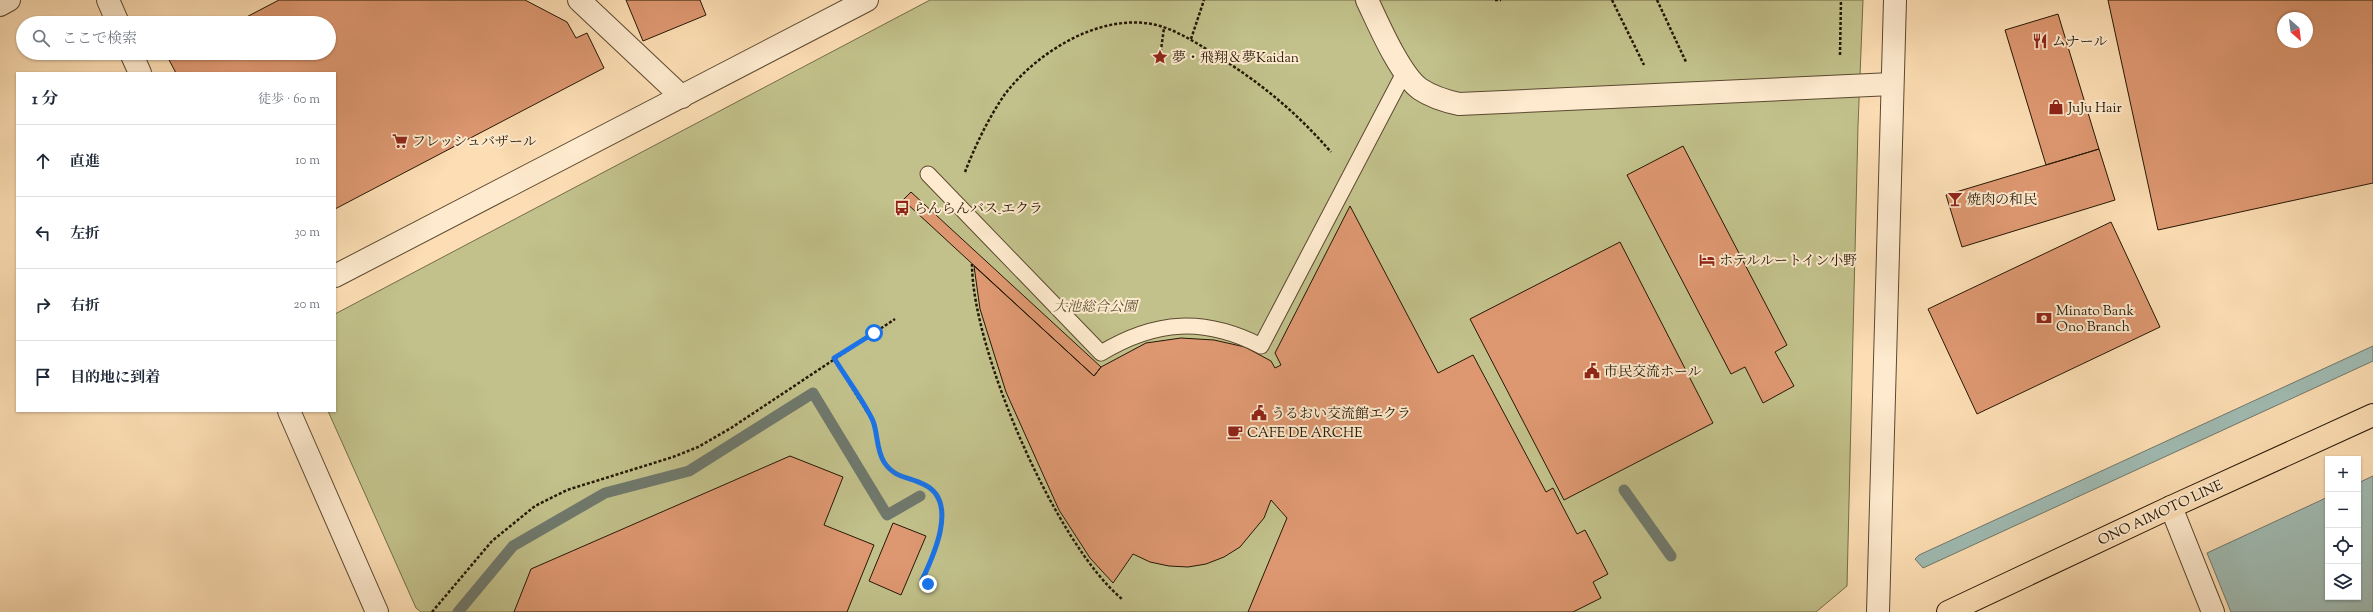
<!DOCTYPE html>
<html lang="ja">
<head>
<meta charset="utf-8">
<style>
	body { margin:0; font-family:"Sorts Mill Goudy","Noto Serif JP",serif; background:#f6f6f7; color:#1f2937 }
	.controls { position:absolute; right:12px; bottom:12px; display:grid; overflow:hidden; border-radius:0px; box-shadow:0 1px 3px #0004 }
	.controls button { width:36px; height:36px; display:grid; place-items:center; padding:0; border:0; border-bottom:1px solid #e0e1e3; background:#fff; color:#1f2937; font:20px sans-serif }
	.compass { position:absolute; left:2277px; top:12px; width:36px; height:36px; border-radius:50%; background:#fff; box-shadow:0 1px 3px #0004; rotate:152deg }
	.stop { position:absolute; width:12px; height:12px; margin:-9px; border:3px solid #1a73e8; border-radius:50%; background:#fff }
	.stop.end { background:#1a73e8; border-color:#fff; box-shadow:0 1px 4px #0008 }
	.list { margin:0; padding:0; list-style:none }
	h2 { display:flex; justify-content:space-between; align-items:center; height:52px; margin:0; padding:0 16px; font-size:17px }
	h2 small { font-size:13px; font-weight:400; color:#747a83 }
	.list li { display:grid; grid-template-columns:26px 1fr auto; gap:12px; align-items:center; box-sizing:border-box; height:72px; padding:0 16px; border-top:1px solid #e0e1e3 }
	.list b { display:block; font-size:15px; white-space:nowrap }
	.list em { font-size:13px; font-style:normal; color:#747a83 }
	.icon { flex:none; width:22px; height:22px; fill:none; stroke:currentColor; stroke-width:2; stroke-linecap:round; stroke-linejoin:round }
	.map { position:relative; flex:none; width:2373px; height:612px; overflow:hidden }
	.search { position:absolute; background:#fff; box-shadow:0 1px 3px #0004; left:16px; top:16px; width:320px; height:44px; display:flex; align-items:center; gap:10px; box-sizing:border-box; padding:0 14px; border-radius:22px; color:#747a83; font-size:15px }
	.panel { position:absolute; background:#fff; box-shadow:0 1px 3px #0004; left:16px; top:72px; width:320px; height:340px; border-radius:0px }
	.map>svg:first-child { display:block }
</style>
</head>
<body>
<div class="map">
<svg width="2373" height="612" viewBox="0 0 2373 612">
	<rect width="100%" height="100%" fill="#fddeb4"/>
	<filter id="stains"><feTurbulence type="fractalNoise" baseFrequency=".005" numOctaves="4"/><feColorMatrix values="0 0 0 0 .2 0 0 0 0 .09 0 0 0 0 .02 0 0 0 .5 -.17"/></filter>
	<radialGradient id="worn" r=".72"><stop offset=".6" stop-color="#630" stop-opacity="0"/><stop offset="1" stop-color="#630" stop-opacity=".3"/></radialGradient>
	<path fill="#c2c18b" stroke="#746c48" d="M930,0H1863L1858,126L1847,586L1816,612H421L416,608L328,411H335V314Z"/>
	<path fill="#a0bbb3" stroke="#6f796d" d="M2373,346V361L2334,379L1923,568L1915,559L1919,555Z
		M2373,476V612H2231L2207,553L2328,497V597H2358V483Z"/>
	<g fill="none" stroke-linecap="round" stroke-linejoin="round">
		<path stroke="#6f796d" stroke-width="11" d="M1624,490L1671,556
			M458,612L513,546L605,493L689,471L813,393L887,515L920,496"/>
	</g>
	<path fill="#de9871" stroke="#251704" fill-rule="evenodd" d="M279,0H525L567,22L576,38L587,33L604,68L335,209V73H176L168,58L178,53H329V23H235Z
		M626,0H700L706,15L643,41Z
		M2108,0H2373V183L2158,230ZM2283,18H2307V42H2283Z
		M2058,14L2099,149L2046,165L2005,30Z
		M1683,146L1787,345L1775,352L1794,386L1763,403L1745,367L1731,374L1627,175Z
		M2099,149L2115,200L1962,247L1946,195Z
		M911,192L1101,367L1094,376L903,200Z
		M1350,206L1438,373L1473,355L1546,492L1553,488L1577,534L1585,530L1608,574L1593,582L1601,598L1573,612H1248L1287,518L1271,500L1264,518L1240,547L1224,557L1206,564L1188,567L1169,566L1150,562L1133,554L1113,583L1090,558L1059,510L1006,392L980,309L974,266L1094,376L1101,367L1146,343L1181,338L1214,340L1245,347L1271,361L1275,368L1281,365L1275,353Z
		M2111,222L2160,327L1977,414L1928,309Z
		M1620,242L1713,423L1564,500L1470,319Z
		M790,456L843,477L824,525L874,545L847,612H514L531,569Z
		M893,523L926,536L901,595L869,581Z"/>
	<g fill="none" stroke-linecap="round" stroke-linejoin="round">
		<defs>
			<path id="service" d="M928,174L1101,353C1156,320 1204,317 1261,346L1404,73"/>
			<path id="minor" d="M579,0L682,97
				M1367,0C1378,23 1400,75 1420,89C1432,97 1445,101 1459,104L1892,84
				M0,5L9,0
				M335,276L867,0
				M2171,507L2213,612"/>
			<path id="tertiary" d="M108,0L118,23
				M131,53L140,73
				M289,411L377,612
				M1878,612L1895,0"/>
			<path id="primary" d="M1948,612L2171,507L2373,415"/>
		</defs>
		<use href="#service" stroke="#5b4930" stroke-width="17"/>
		<use href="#minor" stroke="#5b4930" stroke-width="24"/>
		<use href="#tertiary" stroke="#5b4930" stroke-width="24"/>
		<use href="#primary" stroke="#251704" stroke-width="24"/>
		<path stroke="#251704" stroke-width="2.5" stroke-dasharray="3 2" stroke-linecap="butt" d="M1495,0H1501
			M1612,0L1644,65
			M1657,0L1686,62
			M1191,39L1204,0
			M1840,55L1841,0
			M1160,57L1164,28
			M965,172C975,146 989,117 1005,94C1038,51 1104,10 1160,26C1180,32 1198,44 1216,55C1262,84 1295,111 1331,152
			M972,264C972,350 1056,544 1122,599
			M834,358C844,374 853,390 863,405C866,411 870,415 873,421C878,434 876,449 884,462C895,479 909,477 925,485C959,502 932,557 922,580L929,584
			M432,612L492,541L535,506L567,490L673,457L698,447L731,428L895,319"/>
		<use href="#service" stroke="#feeace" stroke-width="15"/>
		<use href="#minor" stroke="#feeace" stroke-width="22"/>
		<use href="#tertiary" stroke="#feeace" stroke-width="22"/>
		<use href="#primary" stroke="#fddeb4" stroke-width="22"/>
	</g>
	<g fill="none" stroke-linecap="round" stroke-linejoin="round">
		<path stroke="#1a73e8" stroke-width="5" d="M874,333L834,358C845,376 865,403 873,421C878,434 876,449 884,462C895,479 909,476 925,485C959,502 933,557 922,580L928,584"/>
	</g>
	<defs>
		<symbol id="restaurant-bare" viewBox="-9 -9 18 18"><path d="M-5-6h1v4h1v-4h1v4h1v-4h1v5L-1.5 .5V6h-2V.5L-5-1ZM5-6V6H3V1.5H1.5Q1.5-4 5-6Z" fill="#8f2418" stroke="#feeace" stroke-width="2.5" paint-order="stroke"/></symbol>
		<symbol id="sight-bare" viewBox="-9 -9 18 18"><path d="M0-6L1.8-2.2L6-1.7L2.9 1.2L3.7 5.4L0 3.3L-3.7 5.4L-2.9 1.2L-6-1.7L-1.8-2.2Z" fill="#8f2418" stroke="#feeace" stroke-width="2.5" paint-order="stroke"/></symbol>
		<symbol id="shop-bare" viewBox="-9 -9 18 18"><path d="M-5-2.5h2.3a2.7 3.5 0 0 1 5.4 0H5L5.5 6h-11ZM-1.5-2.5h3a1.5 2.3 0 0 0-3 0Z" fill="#8f2418" stroke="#feeace" stroke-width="2.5" paint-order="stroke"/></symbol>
		<symbol id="supermarket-bare" viewBox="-9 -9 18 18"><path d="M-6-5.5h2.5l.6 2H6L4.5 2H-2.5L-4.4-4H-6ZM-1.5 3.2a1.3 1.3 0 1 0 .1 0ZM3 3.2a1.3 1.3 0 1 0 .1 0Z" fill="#8f2418" stroke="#feeace" stroke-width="2.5" paint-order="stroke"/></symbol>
		<symbol id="bar-bare" viewBox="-9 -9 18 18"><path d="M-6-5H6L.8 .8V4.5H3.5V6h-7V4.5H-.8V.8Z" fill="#8f2418" stroke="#feeace" stroke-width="2.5" paint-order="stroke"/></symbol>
		<symbol id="bus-bare" viewBox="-9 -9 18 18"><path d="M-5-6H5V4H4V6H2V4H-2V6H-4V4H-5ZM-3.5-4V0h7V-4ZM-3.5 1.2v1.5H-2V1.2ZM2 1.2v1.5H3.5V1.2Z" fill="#8f2418" stroke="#feeace" stroke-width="2.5" paint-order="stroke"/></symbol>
		<symbol id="hotel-bare" viewBox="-9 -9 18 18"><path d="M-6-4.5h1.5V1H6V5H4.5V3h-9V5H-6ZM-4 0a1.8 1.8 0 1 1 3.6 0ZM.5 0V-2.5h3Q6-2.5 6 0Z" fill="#8f2418" stroke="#feeace" stroke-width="2.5" paint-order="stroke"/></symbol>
		<symbol id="bank-bare" viewBox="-9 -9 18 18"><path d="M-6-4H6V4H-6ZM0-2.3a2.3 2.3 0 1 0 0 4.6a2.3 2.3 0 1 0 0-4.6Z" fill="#8f2418" stroke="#feeace" stroke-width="2.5" paint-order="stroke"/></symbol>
		<symbol id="civic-bare" viewBox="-9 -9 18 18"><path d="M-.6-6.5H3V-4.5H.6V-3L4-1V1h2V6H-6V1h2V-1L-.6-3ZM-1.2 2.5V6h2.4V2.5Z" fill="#8f2418" stroke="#feeace" stroke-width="2.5" paint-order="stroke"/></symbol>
		<symbol id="cafe-bare" viewBox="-9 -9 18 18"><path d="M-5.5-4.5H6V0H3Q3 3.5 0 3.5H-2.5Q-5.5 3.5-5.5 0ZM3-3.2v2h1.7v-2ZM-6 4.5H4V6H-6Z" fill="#8f2418" stroke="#feeace" stroke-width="2.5" paint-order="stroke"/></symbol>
	</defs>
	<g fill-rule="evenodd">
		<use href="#restaurant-bare" x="2029" y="30" width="22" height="22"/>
		<use href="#sight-bare" x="1149" y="46" width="22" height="22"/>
		<use href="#shop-bare" x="2045" y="96" width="22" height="22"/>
		<use href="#supermarket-bare" x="389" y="130" width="22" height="22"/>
		<use href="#bar-bare" x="1944" y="188" width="22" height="22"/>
		<use href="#bus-bare" x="891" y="197" width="22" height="22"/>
		<use href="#hotel-bare" x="1696" y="249" width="22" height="22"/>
		<use href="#bank-bare" x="2033" y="307" width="22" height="22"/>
		<use href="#civic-bare" x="1581" y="360" width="22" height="22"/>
		<use href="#civic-bare" x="1248" y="402" width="22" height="22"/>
		<use href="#cafe-bare" x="1224" y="421" width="22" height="22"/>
	</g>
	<g text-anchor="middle" stroke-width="4" stroke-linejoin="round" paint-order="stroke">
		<g font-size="14" fill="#251704" stroke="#feeace" text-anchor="start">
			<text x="2052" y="46">ムナール</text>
			<text x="1172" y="62">夢・飛翔＆夢Kaidan</text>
			<text x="2068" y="112">JuJu Hair</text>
			<text x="412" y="146">フレッシュバザール</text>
			<text x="1967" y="204">焼肉の和民</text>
			<text x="914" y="213">らんらんバス_エクラ</text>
			<text x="1719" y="265">ホテルルートイン小野</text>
			<text x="2056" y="315">Minato Bank<tspan x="2056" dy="16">Ono Branch</tspan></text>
			<text x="1604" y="376">市民交流ホール</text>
			<text x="1271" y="418">うるおい交流館エクラ</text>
			<text x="1247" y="437">CAFE DE ARCHE</text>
		</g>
		<g font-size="14" font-style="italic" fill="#5c5233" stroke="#feeace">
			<text x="1095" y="311">大池総合公園</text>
		</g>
		<g font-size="14" fill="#251704" stroke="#feeace">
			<text transform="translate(2160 512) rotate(-25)" y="5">ONO AIMOTO LINE</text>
		</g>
	</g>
	<rect width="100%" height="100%" filter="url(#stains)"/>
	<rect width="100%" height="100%" fill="url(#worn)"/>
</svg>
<div class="controls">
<button>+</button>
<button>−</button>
<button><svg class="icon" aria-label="locate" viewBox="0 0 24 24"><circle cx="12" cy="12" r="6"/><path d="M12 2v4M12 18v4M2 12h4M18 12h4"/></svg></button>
<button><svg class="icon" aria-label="layers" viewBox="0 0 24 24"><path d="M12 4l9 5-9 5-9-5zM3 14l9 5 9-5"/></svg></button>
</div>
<svg class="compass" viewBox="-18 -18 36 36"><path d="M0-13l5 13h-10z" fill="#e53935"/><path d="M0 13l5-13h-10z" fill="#747a83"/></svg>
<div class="stop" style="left:874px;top:333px"></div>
<div class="stop end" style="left:928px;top:584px"></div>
<div class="search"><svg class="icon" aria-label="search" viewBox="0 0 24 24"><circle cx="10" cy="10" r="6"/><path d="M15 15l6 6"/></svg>ここで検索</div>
<section class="panel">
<h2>1 分<small>徒歩 · 60 m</small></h2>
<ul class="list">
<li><svg class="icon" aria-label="ahead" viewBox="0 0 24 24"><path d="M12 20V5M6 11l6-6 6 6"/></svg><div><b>直進</b></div><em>10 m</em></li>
<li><svg class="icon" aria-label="left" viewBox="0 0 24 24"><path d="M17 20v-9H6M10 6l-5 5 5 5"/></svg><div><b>左折</b></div><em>30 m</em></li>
<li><svg class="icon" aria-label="right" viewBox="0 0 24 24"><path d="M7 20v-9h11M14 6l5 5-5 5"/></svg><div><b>右折</b></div><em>20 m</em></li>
<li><svg class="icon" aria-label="arrive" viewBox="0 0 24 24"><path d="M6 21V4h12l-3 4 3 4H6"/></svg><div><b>目的地に到着</b></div></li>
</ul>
</section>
</div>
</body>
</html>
